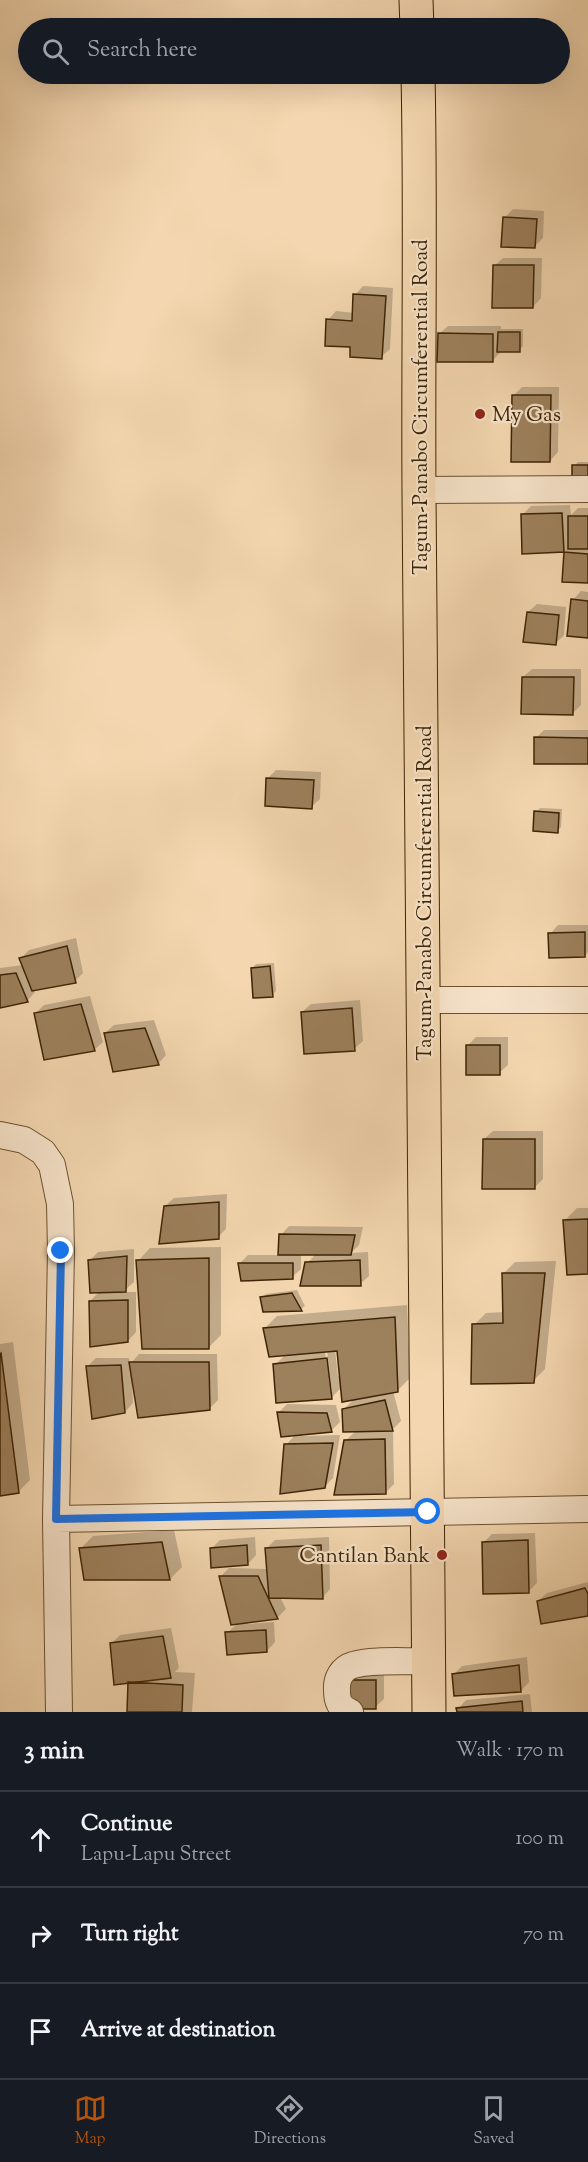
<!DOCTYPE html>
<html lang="en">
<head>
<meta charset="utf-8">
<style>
	body { margin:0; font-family:"Sorts Mill Goudy",serif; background:#242831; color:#f1f3f6 }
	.stop { position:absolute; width:18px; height:18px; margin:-14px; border:4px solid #1a73e8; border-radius:50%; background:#fff }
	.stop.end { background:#1a73e8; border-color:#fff; box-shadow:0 2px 6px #0008 }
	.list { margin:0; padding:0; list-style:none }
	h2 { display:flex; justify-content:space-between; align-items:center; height:78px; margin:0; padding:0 24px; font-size:26px }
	h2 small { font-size:20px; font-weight:400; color:#9ea1a6 }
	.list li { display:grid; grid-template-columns:39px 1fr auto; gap:18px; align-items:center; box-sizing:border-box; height:96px; padding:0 24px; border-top:2px solid #363941 }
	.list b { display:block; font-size:22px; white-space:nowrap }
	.list p { margin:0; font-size:20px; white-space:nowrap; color:#9ea1a6 }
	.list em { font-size:20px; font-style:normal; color:#9ea1a6 }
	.icon { flex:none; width:33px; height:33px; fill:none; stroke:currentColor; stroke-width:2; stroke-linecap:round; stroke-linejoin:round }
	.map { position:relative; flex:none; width:588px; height:1712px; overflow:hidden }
	.search { position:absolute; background:#171b24; box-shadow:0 6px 24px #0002; left:18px; right:18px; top:18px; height:66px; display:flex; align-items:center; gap:15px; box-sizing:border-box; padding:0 21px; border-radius:33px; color:#9ea1a6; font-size:22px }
	.sheet { height:366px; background:#171b24 }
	nav { display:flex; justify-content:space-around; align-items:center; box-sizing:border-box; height:84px; border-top:2px solid #363941; background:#171b24; font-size:16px; color:#9ea1a6 }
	nav a { display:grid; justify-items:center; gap:3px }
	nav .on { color:#b45309 }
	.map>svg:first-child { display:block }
</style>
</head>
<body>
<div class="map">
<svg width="588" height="1712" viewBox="0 0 588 1712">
	<rect width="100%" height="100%" fill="#f4d7b0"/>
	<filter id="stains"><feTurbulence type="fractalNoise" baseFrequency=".00333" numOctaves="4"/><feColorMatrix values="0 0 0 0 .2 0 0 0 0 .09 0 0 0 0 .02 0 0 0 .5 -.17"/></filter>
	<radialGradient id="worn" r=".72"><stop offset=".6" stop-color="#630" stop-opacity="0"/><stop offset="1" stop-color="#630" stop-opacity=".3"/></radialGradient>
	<path fill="#0003" fill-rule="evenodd" d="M513,209L544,211L543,238L534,247L504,218Z
		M503,258H542L541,298L533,307L494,266Z
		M363,286L393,288L390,349L381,357L352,346L328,320L336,311L354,313L355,295Z
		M448,326H501V329H523V346L519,350L501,352L493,360L439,334Z
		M522,387H559L558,452L550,461L513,396Z
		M578,462H588V480L574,466Z
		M570,505L571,515L578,508H588V582L564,580L565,551L524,552L522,515L531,506Z
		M581,591L588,592V636L573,600Z
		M537,604L566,607L564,635L555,644L528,612Z
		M532,669H581V705L573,713L523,677Z
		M544,730H588V763L536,738Z
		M276,770L321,772L320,799L311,807L268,778Z
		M540,808L562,809L561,827L557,831L536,812Z
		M558,925H588V952L585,956L550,934Z
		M76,938L83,973L75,981L34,989L35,992L27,1001L0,1006V968L23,965L21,958L29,950Z
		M274,963L276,991L272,995L252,968L256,964Z
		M90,996L103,1042L94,1050L36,1013L44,1005Z
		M360,1000L363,1041L354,1049L302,1012L311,1004Z
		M154,1020L166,1055L158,1064L105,1033L114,1025Z
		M476,1037H508V1065L499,1073L467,1046Z
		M493,1131H543V1179L534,1188L484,1139Z
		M227,1194L226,1229L218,1237L165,1206L174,1198Z
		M577,1208H588V1272L564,1221Z
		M289,1226L363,1227L359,1245L351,1253L368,1252L369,1276L360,1284L307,1263L316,1254L301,1253V1269L292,1277L240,1263L248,1255H279L281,1235Z
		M221,1247V1335L209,1347L138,1261L150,1248Z
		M134,1249V1282L123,1292H136V1332L128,1341L90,1301L100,1291L89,1261L98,1252Z
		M556,1261L545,1369L533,1381L474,1325L486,1313L504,1312L503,1274L515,1262Z
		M297,1290L305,1306L301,1309L264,1311L262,1298L266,1294Z
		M407,1305L410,1378L397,1391H393L401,1421L391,1431H393L394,1484L386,1492L345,1441L357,1430L343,1410L355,1398L342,1387L331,1398L275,1365L286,1354L265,1328L277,1316ZM335,1349H338L341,1376H338ZM327,1350L332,1392H329L325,1351Z
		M13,1342L30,1480L18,1492L0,1494V1344Z
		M139,1354H217L218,1400L209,1409L134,1383H132L133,1403L125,1412L87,1367L96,1358H129L130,1364Z
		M287,1404L336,1405L340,1422L331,1431L302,1434V1436L340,1435L333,1478L324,1487L286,1445L296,1434L279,1412Z
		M174,1530L182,1567L170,1579L81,1548L93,1536Z
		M535,1533L537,1583L528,1592L484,1542L492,1534Z
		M255,1537L256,1555L248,1564L212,1548L220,1540Z
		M329,1537L330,1589L322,1598L280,1597L286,1609L278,1617L247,1621L248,1624L274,1622L275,1642L267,1651L227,1633L238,1623L221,1576L229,1568L268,1569L266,1549L275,1540Z
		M588,1582V1614L538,1601L547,1593Z
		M171,1628L179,1668L175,1672L195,1673L192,1712H128L130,1681L112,1643L120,1635Z
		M527,1657L529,1682L521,1691L453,1675L462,1666Z
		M357,1672H384V1699L375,1707L348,1681Z
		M530,1694L532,1712H458V1709L466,1700Z"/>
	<path fill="#9d815d" stroke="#3e2404" stroke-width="1.5" d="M503,217L537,219L535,248L501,247Z
		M493,265H534L533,308H492Z
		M353,294L386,296L382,359L350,357V347L325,346L326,319L352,321Z
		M498,332H520V352H497Z
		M438,333L493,334V362H437Z
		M512,395H551L550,462H511Z
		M572,465H588V482H572Z
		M562,513L564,552L522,554L521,514Z
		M568,516H588V549H568Z
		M564,552L588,554V583L562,582Z
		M571,599L588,601V638L567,636Z
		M527,612L559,615L556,645L523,642Z
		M522,677H574L573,715L521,714Z
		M534,737L588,738V764H534Z
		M266,778L314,780L312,809L265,806Z
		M534,811L559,813L558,833L533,831Z
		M585,932V957L549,958L548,933Z
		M67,946L76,983L32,991L19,958Z
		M270,966L273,997L253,998L251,968Z
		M16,973L28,1002L0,1008V975Z
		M81,1004L95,1051L44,1060L34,1013Z
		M352,1008L355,1051L304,1054L301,1012Z
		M145,1028L159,1065L113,1072L104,1033Z
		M466,1045H500V1075H466Z
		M483,1139H535V1189H482Z
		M219,1202V1239L159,1244L164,1206Z
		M588,1219V1274L567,1275L563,1220Z
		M279,1234L355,1235L351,1255H278Z
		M127,1256L126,1292L90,1293L88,1260Z
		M209,1258V1349H142L136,1260Z
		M360,1260L361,1286H300L305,1262Z
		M238,1263H293V1279L241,1281Z
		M502,1273H545L534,1383L471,1384L472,1324L503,1323Z
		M292,1293L302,1311L263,1312L260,1297Z
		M128,1300V1342L90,1347L89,1301Z
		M395,1317L398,1392L342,1402L337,1351L269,1357L263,1328Z
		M1,1353L19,1493L0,1496V1354Z
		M327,1358L332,1399L276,1403L273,1364Z
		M129,1362H209L210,1410L138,1418Z
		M121,1365L125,1413L92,1419L86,1366Z
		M385,1400L393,1431L343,1432L342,1409Z
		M277,1412L327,1413L332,1432L281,1437Z
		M385,1439L386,1494L334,1495L344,1440Z
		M333,1443L325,1488L280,1494L284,1444Z
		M528,1540L529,1593L483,1594L482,1542Z
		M162,1542L170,1580H84L79,1548Z
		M247,1545L248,1565L211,1568L210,1548Z
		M321,1545L323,1599L269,1598L265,1548Z
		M219,1576H258L278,1619L231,1625Z
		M585,1588L588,1594V1616L541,1624L537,1601Z
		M266,1630L267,1652L227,1655L225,1632Z
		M163,1636L171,1678L114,1685L110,1643Z
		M519,1665L521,1692L454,1696L452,1674Z
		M347,1680H376V1709H347Z
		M128,1682L183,1685L182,1712H127Z
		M522,1701L523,1712H457L456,1708Z"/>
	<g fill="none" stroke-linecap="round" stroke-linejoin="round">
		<defs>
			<path id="minor" d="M419,490L588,489
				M424,1000H588
				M0,1135L24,1140L43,1152L52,1165L60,1204L61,1251L56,1519L59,1712
				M56,1519L588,1509
				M350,1712C339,1707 337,1701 337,1690C336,1679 342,1668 353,1665C372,1659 408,1662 429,1661"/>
			<path id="highway" d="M416,0L417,28
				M418,74C421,213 418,353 419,493C423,900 429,1306 429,1712"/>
		</defs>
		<use href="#minor" stroke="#6c512f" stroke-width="28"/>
		<use href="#highway" stroke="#3e2404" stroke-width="35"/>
		<use href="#minor" stroke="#f8e5cc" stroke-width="26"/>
		<use href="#highway" stroke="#f4d7b0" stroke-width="33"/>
	</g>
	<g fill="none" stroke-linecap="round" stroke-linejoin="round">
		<path stroke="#1a73e8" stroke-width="8" d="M61,1251L56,1519L428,1512"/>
	</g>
	<g fill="#8f2418" stroke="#f8e5cc" stroke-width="2">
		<circle cx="480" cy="414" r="6"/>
		<circle cx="442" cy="1555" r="6"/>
	</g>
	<g text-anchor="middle" stroke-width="4.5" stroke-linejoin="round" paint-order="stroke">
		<g font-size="21" fill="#3e2404" stroke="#f8e5cc">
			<text transform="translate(420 407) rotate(-90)" y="7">Tagum-Panabo Circumferential Road</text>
			<text transform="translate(424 893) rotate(-90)" y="7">Tagum-Panabo Circumferential Road</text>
		</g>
		<g font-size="21" fill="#3e2404" stroke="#f8e5cc" text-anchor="start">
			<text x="492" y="421">My Gas</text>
			<text x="430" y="1562" text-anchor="end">Cantilan Bank</text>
		</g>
	</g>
	<rect width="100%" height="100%" filter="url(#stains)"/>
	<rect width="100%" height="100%" fill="url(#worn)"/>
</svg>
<div class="stop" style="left:428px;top:1512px"></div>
<div class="stop end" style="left:61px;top:1251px"></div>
<div class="search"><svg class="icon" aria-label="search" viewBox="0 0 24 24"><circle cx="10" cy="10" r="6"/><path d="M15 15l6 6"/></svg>Search here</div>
</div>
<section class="sheet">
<h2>3 min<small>Walk · 170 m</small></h2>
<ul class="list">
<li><svg class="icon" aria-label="ahead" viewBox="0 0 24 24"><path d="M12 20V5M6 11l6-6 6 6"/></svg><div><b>Continue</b><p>Lapu-Lapu Street</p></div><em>100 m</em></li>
<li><svg class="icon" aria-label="right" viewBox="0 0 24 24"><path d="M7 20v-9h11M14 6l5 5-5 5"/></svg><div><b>Turn right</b></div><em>70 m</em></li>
<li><svg class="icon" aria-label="arrive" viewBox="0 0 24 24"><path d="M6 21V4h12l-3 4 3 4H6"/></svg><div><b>Arrive at destination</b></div></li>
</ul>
</section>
<nav>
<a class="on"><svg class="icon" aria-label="map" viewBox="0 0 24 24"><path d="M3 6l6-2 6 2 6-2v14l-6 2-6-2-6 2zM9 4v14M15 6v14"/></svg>Map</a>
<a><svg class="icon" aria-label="directions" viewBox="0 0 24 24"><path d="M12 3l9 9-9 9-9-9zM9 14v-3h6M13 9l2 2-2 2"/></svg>Directions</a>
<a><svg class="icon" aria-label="saved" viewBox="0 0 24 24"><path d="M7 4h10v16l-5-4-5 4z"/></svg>Saved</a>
</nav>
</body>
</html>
